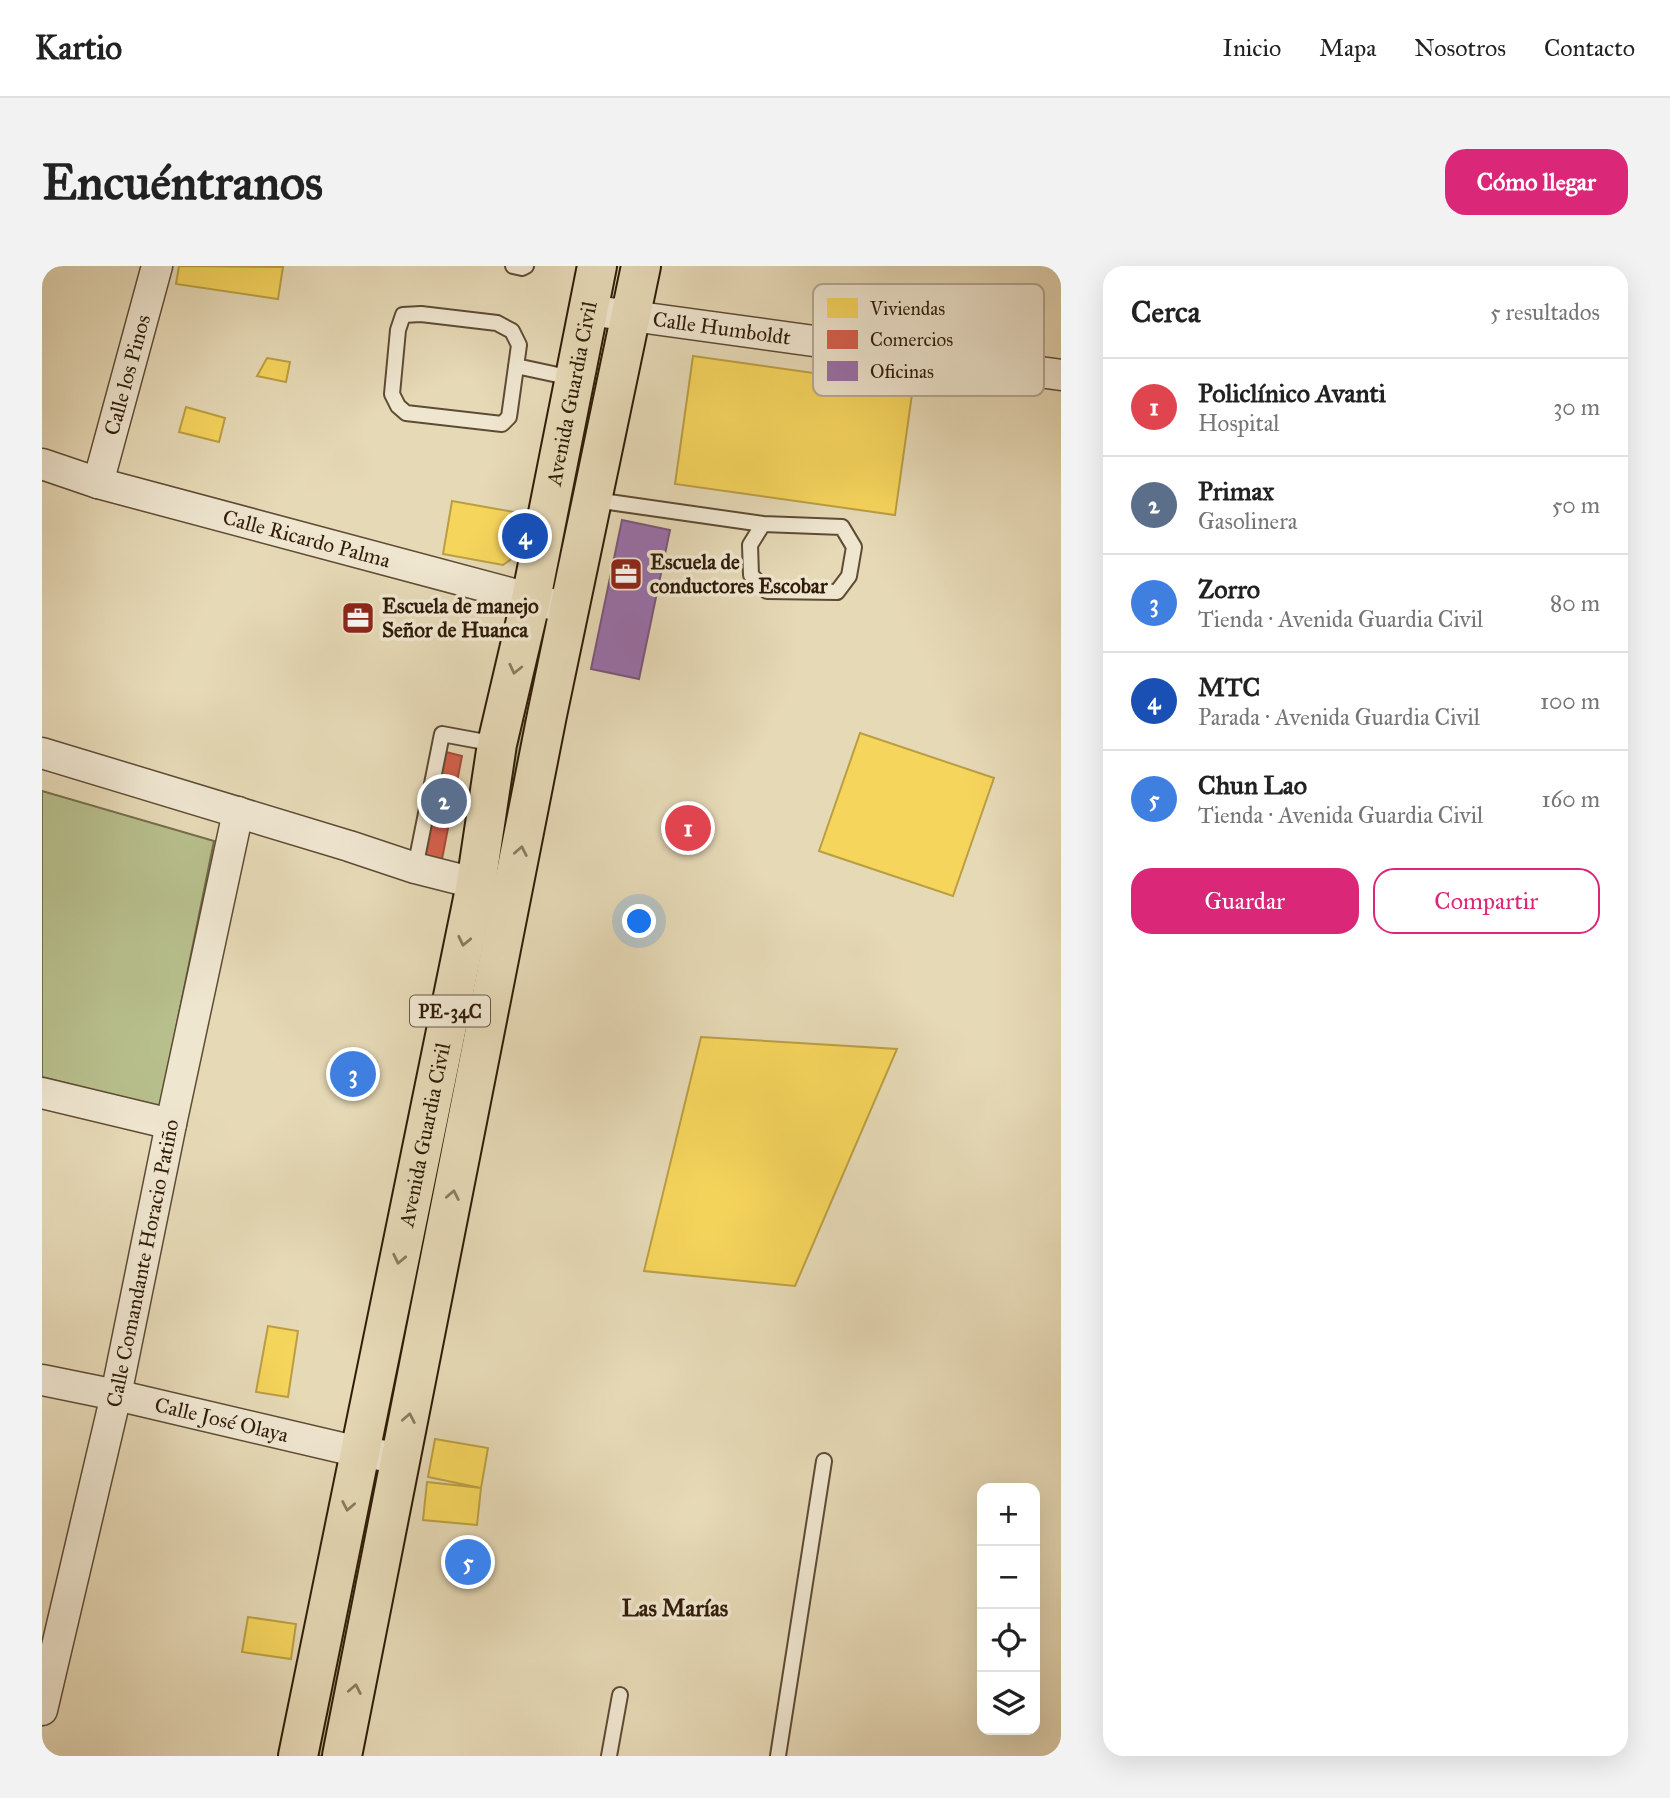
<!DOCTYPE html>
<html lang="es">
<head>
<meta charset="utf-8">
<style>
	body { margin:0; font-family:"IM FELL Great Primer",serif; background:#f2f2f2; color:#222 }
	.controls { position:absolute; right:21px; bottom:21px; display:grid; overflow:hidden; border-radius:14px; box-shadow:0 7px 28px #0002 }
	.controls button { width:63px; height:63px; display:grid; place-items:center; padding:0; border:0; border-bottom:2px solid #e0e0e0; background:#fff; color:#222; font:35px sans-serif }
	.you { position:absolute; left:598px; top:656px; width:24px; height:24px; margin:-18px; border:5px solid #fff; border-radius:50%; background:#1a73e8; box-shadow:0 0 0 10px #1a73e833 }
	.badge { display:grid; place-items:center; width:46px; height:46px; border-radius:50%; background:#db2777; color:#fff; font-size:23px; font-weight:700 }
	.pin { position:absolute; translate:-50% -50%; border:4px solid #fff; box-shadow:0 2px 7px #0006 }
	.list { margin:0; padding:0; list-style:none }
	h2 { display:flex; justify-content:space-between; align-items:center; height:91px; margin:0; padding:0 28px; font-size:30px }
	h2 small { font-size:23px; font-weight:400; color:#767676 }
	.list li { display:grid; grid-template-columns:46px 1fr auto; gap:21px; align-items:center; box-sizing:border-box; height:98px; padding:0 28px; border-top:2px solid #e0e0e0 }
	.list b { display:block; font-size:26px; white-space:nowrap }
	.list p { margin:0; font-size:23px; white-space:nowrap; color:#767676 }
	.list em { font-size:23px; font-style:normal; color:#767676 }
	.actions { display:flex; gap:14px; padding:21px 28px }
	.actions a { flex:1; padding:16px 0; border:2px solid #db2777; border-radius:21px; text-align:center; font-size:24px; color:#db2777 }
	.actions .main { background:#db2777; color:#fff }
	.icon { flex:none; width:38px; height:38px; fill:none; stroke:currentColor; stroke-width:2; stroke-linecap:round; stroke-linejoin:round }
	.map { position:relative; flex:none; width:1019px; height:1490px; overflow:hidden; border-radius:21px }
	header { display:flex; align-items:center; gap:42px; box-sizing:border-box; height:98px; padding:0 35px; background:#fff; border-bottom:2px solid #e0e0e0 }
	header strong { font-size:33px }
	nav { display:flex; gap:38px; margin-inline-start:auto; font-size:24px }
	.intro { display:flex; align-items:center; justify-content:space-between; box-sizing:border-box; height:168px; padding:0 42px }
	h1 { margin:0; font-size:49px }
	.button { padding:18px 32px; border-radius:21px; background:#db2777; color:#fff; font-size:24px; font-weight:700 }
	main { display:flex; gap:42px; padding:0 42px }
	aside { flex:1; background:#fff; border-radius:21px; box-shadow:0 7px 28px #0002 }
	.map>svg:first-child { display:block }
</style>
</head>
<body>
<header>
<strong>Kartio</strong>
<nav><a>Inicio</a><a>Mapa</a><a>Nosotros</a><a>Contacto</a></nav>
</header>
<div class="intro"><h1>Encuéntranos</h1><a class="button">Cómo llegar</a></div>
<main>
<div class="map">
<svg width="1019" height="1490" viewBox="0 0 1019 1490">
	<rect width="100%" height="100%" fill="#e6d9b6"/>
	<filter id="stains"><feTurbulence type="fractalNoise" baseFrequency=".00286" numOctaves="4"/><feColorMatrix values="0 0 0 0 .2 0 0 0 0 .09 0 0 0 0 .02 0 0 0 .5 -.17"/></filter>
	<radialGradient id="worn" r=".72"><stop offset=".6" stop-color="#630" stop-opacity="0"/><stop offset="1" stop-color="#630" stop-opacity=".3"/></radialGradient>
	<path fill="#b7bf8c" stroke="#746e4a" stroke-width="2" d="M478,454L492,456L463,596L450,594Z
		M0,525L172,575L118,841L0,811Z
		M321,1237L335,1240L284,1490H271Z"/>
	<path fill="#f6d55c" stroke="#bb9e43" stroke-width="2" d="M137,0L241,1L236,33L134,18Z
		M651,90L871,121L853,249L633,218Z
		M225,92L248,96L244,116L215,110Z
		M144,141L183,152L177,176L137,166Z
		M410,235L483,248L474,285L468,294L461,299L401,288Z
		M818,467L952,512L911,630L777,585Z
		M659,771L855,783L753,1020L602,1005Z
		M226,1060L256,1065L246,1131L214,1126Z
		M393,1173L446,1182L439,1222L386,1211Z
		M385,1216L439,1222L435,1259L381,1254Z
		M206,1351L254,1358L249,1393L200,1386Z"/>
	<path fill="#d6604d" stroke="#a44c38" stroke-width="2" d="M392,483L420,490L400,593L370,587Z"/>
	<path fill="#9970ab" stroke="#7a577a" stroke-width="2" d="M580,254L628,264L597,413L549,403Z"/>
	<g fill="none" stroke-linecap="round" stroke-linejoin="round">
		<defs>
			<path id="lane" d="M471,0L480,2L484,0
				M379,48L455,57L470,65L477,79L467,151L460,158L364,147L356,140L350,128L356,64L361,49Z
				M474,100L516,109
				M553,234L721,258
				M721,258L800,261L812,281L807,310L795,326L725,325L709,309L708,279Z
				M373,602L400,468L454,478
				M567,1490L578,1429
				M736,1490L782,1195"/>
			<g id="street">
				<path id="s1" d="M546,44L1019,109"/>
				<path id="s2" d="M0,198L56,217L509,338"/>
				<path id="s3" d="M56,217L115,0"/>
				<path d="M0,487L307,580L373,602L456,623"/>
				<path d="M0,827L129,858"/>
				<path id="s4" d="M0,1114L74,1129L317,1186L359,1192"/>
				<path id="s5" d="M0,1444L74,1129L129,858L196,546"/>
			</g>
			<g id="primary">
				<path id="s6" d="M256,1490L434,618L455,478L489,333L555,0"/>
				<path d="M300,1490L505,449L599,0"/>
			</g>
		</defs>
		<use href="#lane" stroke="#5e4b34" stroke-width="18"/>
		<use href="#street" stroke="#5e4b34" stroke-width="33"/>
		<use href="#primary" stroke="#301c08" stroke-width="42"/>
		<use href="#lane" stroke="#efe6d0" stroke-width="14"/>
		<use href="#street" stroke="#efe6d0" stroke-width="30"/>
		<use href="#primary" stroke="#e6d9b6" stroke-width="38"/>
	</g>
	<defs><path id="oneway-chevron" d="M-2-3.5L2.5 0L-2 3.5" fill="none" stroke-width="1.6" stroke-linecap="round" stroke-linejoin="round" transform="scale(1.75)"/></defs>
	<g stroke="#8b7a5f">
		<use href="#oneway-chevron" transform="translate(473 403) rotate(103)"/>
		<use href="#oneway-chevron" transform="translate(479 585) rotate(-79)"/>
		<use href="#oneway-chevron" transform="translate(422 675) rotate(102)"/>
		<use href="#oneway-chevron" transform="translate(411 929) rotate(-79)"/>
		<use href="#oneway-chevron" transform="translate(357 993) rotate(102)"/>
		<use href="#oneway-chevron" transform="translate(367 1152) rotate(-79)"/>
		<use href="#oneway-chevron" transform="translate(306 1240) rotate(101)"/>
		<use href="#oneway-chevron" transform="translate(313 1423) rotate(-79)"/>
	</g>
	<defs>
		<symbol id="office-square" viewBox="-11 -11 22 22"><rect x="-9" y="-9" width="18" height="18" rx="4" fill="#8f2418" stroke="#efe6d0"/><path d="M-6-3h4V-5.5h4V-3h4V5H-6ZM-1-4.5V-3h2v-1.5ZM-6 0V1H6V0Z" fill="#fff"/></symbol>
	</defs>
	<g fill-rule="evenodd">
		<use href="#office-square" x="565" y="289" width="38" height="38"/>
		<use href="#office-square" x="297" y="333" width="38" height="38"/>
	</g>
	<g text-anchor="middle" stroke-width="7" stroke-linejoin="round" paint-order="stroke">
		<rect fill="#efe6d0" stroke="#695944" stroke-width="2" x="368" y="729.5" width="80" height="31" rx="5"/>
		<g font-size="19" font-weight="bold" fill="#301c08">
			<text x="408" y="752">PE-34C</text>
		</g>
		<g font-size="21" fill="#301c08" stroke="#efe6d0">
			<text dy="7" stroke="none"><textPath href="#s1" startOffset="135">Calle Humboldt</textPath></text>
			<text dy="7" stroke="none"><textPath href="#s3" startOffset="112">Calle los Pinos</textPath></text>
			<text dy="7" stroke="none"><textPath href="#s6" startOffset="1390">Avenida Guardia Civil</textPath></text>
			<text dy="7" stroke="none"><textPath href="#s2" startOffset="275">Calle Ricardo Palma</textPath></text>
			<text dy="7" stroke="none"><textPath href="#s6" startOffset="634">Avenida Guardia Civil</textPath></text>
			<text dy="7" stroke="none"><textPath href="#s5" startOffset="458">Calle Comandante Horacio Patiño</textPath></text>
			<text dy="7" stroke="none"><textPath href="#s4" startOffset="184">Calle José Olaya</textPath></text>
		</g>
		<g font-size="21" font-weight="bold" fill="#301c08" stroke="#efe6d0" text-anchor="start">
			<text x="608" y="303">Escuela de<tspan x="608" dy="24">conductores Escobar</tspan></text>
			<text x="340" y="347">Escuela de manejo<tspan x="340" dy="24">Señor de Huanca</tspan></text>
		</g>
		<g font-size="23" font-weight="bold" fill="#301c08" stroke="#efe6d0">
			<text x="633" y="1350">Las Marías</text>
		</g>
	</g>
	<rect x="771" y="18" width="231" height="112" rx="10" fill="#efe6d0" stroke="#b6a994" stroke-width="2"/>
	<rect x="785" y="32" width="31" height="20" fill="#f6d55c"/>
	<rect x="785" y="64" width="31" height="19" fill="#d6604d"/>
	<rect x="785" y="95" width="31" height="20" fill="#9970ab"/>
	<g font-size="19" fill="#301c08">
		<text x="828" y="49">Viviendas</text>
		<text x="828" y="80">Comercios</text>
		<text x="828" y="112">Oficinas</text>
	</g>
	<rect width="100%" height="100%" filter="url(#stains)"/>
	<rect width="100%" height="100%" fill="url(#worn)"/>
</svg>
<div class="controls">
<button>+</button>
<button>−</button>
<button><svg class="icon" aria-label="locate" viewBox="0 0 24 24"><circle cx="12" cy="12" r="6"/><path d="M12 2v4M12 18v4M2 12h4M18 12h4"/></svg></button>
<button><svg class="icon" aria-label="layers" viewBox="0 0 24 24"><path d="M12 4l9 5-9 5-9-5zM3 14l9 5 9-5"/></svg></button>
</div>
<div class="you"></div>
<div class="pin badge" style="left:646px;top:562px;background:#e0444e">1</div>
<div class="pin badge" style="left:402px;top:535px;background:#5c6f8a">2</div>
<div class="pin badge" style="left:311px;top:808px;background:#3f7fe0">3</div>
<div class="pin badge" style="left:483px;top:270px;background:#1a4fb4">4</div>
<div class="pin badge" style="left:426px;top:1296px;background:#3f7fe0">5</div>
</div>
<aside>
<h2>Cerca<small>5 resultados</small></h2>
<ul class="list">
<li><span class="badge" style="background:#e0444e">1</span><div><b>Policlínico Avanti</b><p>Hospital</p></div><em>30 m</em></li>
<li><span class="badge" style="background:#5c6f8a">2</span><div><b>Primax</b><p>Gasolinera</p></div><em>50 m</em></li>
<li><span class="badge" style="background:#3f7fe0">3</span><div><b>Zorro</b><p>Tienda · Avenida Guardia Civil</p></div><em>80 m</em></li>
<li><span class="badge" style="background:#1a4fb4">4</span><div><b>MTC</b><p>Parada · Avenida Guardia Civil</p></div><em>100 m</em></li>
<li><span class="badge" style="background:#3f7fe0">5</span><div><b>Chun Lao</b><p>Tienda · Avenida Guardia Civil</p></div><em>160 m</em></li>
</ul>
<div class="actions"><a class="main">Guardar</a><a>Compartir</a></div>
</aside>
</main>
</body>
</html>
